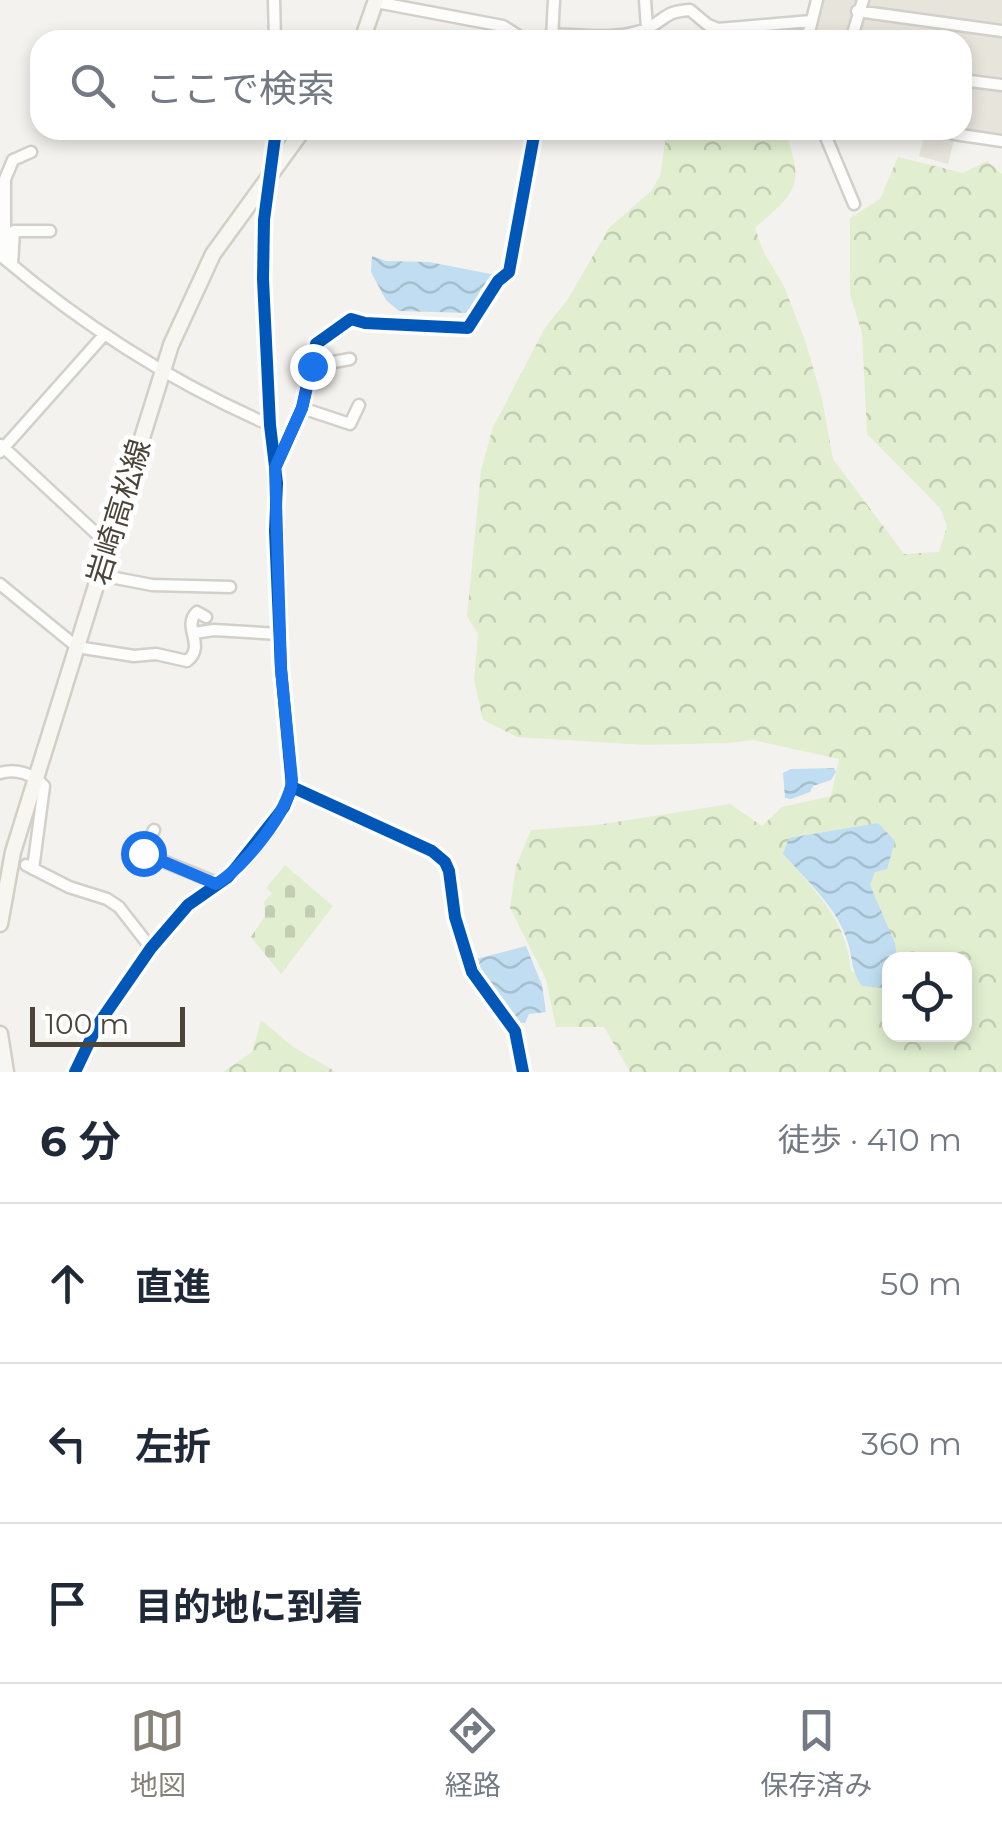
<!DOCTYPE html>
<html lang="ja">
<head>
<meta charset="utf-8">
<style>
	body { margin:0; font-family:Montserrat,"Noto Sans JP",sans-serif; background:#f6f6f7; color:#1f2937 }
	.controls { position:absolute; right:30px; bottom:30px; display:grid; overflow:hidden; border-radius:20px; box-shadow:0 5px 15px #0003 }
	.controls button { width:90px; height:90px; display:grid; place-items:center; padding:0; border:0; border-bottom:2px solid #e0e1e3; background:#fff; color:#1f2937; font:50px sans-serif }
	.scale { position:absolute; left:30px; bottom:25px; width:155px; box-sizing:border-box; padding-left:10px; border:5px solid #4b4439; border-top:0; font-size:28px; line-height:35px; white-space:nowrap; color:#4b4439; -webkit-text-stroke:8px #fff; paint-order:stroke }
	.stop { position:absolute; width:30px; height:30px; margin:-22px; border:8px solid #1a73e8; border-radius:50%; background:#fff }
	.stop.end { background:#1a73e8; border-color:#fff; box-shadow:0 2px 10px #0008 }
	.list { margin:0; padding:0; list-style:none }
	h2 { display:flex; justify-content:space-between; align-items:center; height:130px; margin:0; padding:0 40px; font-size:42px }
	h2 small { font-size:32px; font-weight:400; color:#747a83 }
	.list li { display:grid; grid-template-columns:65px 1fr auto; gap:30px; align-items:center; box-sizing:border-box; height:160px; padding:0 40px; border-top:2px solid #e0e1e3 }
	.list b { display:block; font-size:38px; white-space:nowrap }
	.list em { font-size:32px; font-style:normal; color:#747a83 }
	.icon { flex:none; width:55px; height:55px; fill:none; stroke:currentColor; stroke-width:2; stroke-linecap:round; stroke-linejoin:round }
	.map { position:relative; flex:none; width:1002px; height:1072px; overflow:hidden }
	.search { position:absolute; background:#fff; box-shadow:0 5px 15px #0003; left:30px; right:30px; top:30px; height:110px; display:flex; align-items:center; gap:25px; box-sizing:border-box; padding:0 35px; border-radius:30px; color:#747a83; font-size:38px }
	.sheet { height:610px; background:#fff }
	nav { display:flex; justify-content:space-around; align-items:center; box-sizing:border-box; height:140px; border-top:2px solid #e0e1e3; background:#fff; font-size:28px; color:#747a83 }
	nav a { display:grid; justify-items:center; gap:5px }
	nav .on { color:#868178 }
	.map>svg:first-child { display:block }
</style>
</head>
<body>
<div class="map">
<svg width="1002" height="1072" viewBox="0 0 1002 1072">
	<defs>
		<pattern id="forest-crowns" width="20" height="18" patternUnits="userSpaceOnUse" patternTransform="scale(2.5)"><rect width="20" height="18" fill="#e1eecf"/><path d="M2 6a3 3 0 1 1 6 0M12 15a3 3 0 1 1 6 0" fill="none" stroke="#c3cdb2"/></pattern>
		<pattern id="cemetery-stones" width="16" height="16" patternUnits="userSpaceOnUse" patternTransform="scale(2.5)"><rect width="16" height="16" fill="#e1eecf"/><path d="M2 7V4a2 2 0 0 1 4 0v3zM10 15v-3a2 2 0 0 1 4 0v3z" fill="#c3cdb2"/></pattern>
		<pattern id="water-waves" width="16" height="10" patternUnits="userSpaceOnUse" patternTransform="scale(2.5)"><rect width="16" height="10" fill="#c0ddf1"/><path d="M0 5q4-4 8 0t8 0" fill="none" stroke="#a6bfcf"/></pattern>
	</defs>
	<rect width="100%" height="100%" fill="#f4f2ee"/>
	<path fill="#e7e4dc" d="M818,0H858L852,12L847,40H810Z
		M865,0H1002V28L861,8Z
		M859,15L1002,34V82L962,77V40H854Z
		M962,86L1002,92V145L955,136L948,164L919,156L926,130H962Z"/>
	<path fill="url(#forest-crowns)" fill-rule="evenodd" d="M667,130L757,133L785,131C805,186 797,191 755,228L763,251L784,286L806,343L822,399L833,459L904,554L939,552L947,526L940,508L867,434L862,333L850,294V218L880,199L898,157L963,173L987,161L1002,174V1072H630L604,1027H556L546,979L510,908L516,866L531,830L597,825L730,804L762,826L782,807L831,796L839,759L753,740L728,743L646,745L517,737L483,720L474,680L478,633L467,617L481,470L493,427L545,328L568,299L609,228L651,191L660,176ZM783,854L875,872L870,885L895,943L897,959H964V1034H890L889,981L883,988L851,971C846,918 816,892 783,854Z
		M261,1020L292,1046L336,1072H223L252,1052Z"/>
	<path fill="url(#cemetery-stones)" d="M285,865L333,906L281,974L251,937L265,916L264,902L272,893L266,888Z"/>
	<path fill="url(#water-waves)" d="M372,256L386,261L429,262L496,275L470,313L399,311L386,300L371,272Z
		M834,768L836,772L831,780L813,786L810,792L791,799L785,798L783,773L791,769Z
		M878,823L895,841L887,869L875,872L870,885L895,943L897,959H890L889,981L883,988L862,986C851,971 853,960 848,943C838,908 806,880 783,854L789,838Z
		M526,946L542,985L546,1012L529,1014L525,1023H514L477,975L472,960Z"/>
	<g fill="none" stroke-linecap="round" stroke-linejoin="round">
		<defs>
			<path id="minor" d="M274,0L275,40
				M645,0L647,28
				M376,2L503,26L525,40
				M857,11L1002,31
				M552,34C582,35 620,41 648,28C668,18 663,12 690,10L708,25L718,29L811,21
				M552,39L554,0
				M807,40L817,0
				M851,40L863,0
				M962,80L1002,85
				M823,130L854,204
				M950,130L954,134L1002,141
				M0,255C82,325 171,382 270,425
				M5,259V179L13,160L31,152
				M12,265L14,231H50
				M311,366L350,359
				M302,408L350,424L359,405
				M1,445L100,537L111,540
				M0,452L104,335
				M276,468L302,408L316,344L351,319L365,323L468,328L498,281L509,272L535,130
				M100,575L152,585L230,587
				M0,584L77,647L134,656L156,654L187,661C207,645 181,627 197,612L206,617
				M194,633L214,630L279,634
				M0,773C16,768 33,774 44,786L33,869
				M292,787L432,851L445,862L449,871L455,917L472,972L515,1031L523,1072
				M154,830L143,853L217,883
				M26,865L69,887L107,899L119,907L151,948
				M75,1072L97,1026L151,948L188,905L228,877L238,865L284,807L292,787L281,669L275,531L277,483L270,425L263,279L264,220L276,130"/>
			<path id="secondary" d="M362,40L376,0
				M0,924L13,852L171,345L213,254L303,130
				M0,1034L6,1072"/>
		</defs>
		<use href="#minor" stroke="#d2d0cb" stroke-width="15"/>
		<use href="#secondary" stroke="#d3cfc5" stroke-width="19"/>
		<use href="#minor" stroke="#fdfdfc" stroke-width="10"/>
		<use href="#secondary" stroke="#f7f6f1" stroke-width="14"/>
		<defs>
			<path id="cycleway" d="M275,468L302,408L316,344L351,319L365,323L468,328L498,281L509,272L535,130
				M292,787L432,851L445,862L449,871L455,917L472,972L515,1031L523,1072
				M75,1072L97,1026L151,948L188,905L228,877L238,865L284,807L292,787L281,669L275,531L277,483L270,425L263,279L264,220L276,130"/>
		</defs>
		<use href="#cycleway" stroke="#fff" stroke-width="19"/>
		<use href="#cycleway" stroke="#0057b8" stroke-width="12"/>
	</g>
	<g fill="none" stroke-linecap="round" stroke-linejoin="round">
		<path stroke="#1a73e8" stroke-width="12" d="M143,853L216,884C243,869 290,810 292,780L281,669L275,468L302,408L312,366"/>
	</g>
	<g text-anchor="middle" stroke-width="10" stroke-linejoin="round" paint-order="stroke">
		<g font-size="30" fill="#4b4439" stroke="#fff">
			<text transform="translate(119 512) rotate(-73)" y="10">岩崎高松線</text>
		</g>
	</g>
</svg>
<div class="controls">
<button><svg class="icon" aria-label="locate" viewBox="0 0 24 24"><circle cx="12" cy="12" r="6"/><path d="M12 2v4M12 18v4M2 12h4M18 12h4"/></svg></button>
</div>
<div class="scale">100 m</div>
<div class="stop" style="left:143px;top:853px"></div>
<div class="stop end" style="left:312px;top:366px"></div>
<div class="search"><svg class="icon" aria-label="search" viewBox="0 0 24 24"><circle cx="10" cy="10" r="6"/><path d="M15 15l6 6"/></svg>ここで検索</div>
</div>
<section class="sheet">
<h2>6 分<small>徒歩 · 410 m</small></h2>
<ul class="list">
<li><svg class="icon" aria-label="ahead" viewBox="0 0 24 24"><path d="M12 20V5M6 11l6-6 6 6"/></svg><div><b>直進</b></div><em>50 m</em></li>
<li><svg class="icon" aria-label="left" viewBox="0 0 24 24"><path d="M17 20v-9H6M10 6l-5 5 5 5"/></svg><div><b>左折</b></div><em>360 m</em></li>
<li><svg class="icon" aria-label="arrive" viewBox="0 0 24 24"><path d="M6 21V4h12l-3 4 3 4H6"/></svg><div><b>目的地に到着</b></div></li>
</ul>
</section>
<nav>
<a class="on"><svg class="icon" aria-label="map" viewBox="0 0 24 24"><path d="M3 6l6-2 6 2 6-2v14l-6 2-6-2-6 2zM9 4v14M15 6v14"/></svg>地図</a>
<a><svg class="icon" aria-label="directions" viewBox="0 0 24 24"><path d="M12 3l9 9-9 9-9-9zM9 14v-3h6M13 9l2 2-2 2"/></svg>経路</a>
<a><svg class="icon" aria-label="saved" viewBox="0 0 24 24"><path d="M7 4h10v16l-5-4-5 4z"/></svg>保存済み</a>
</nav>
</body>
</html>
